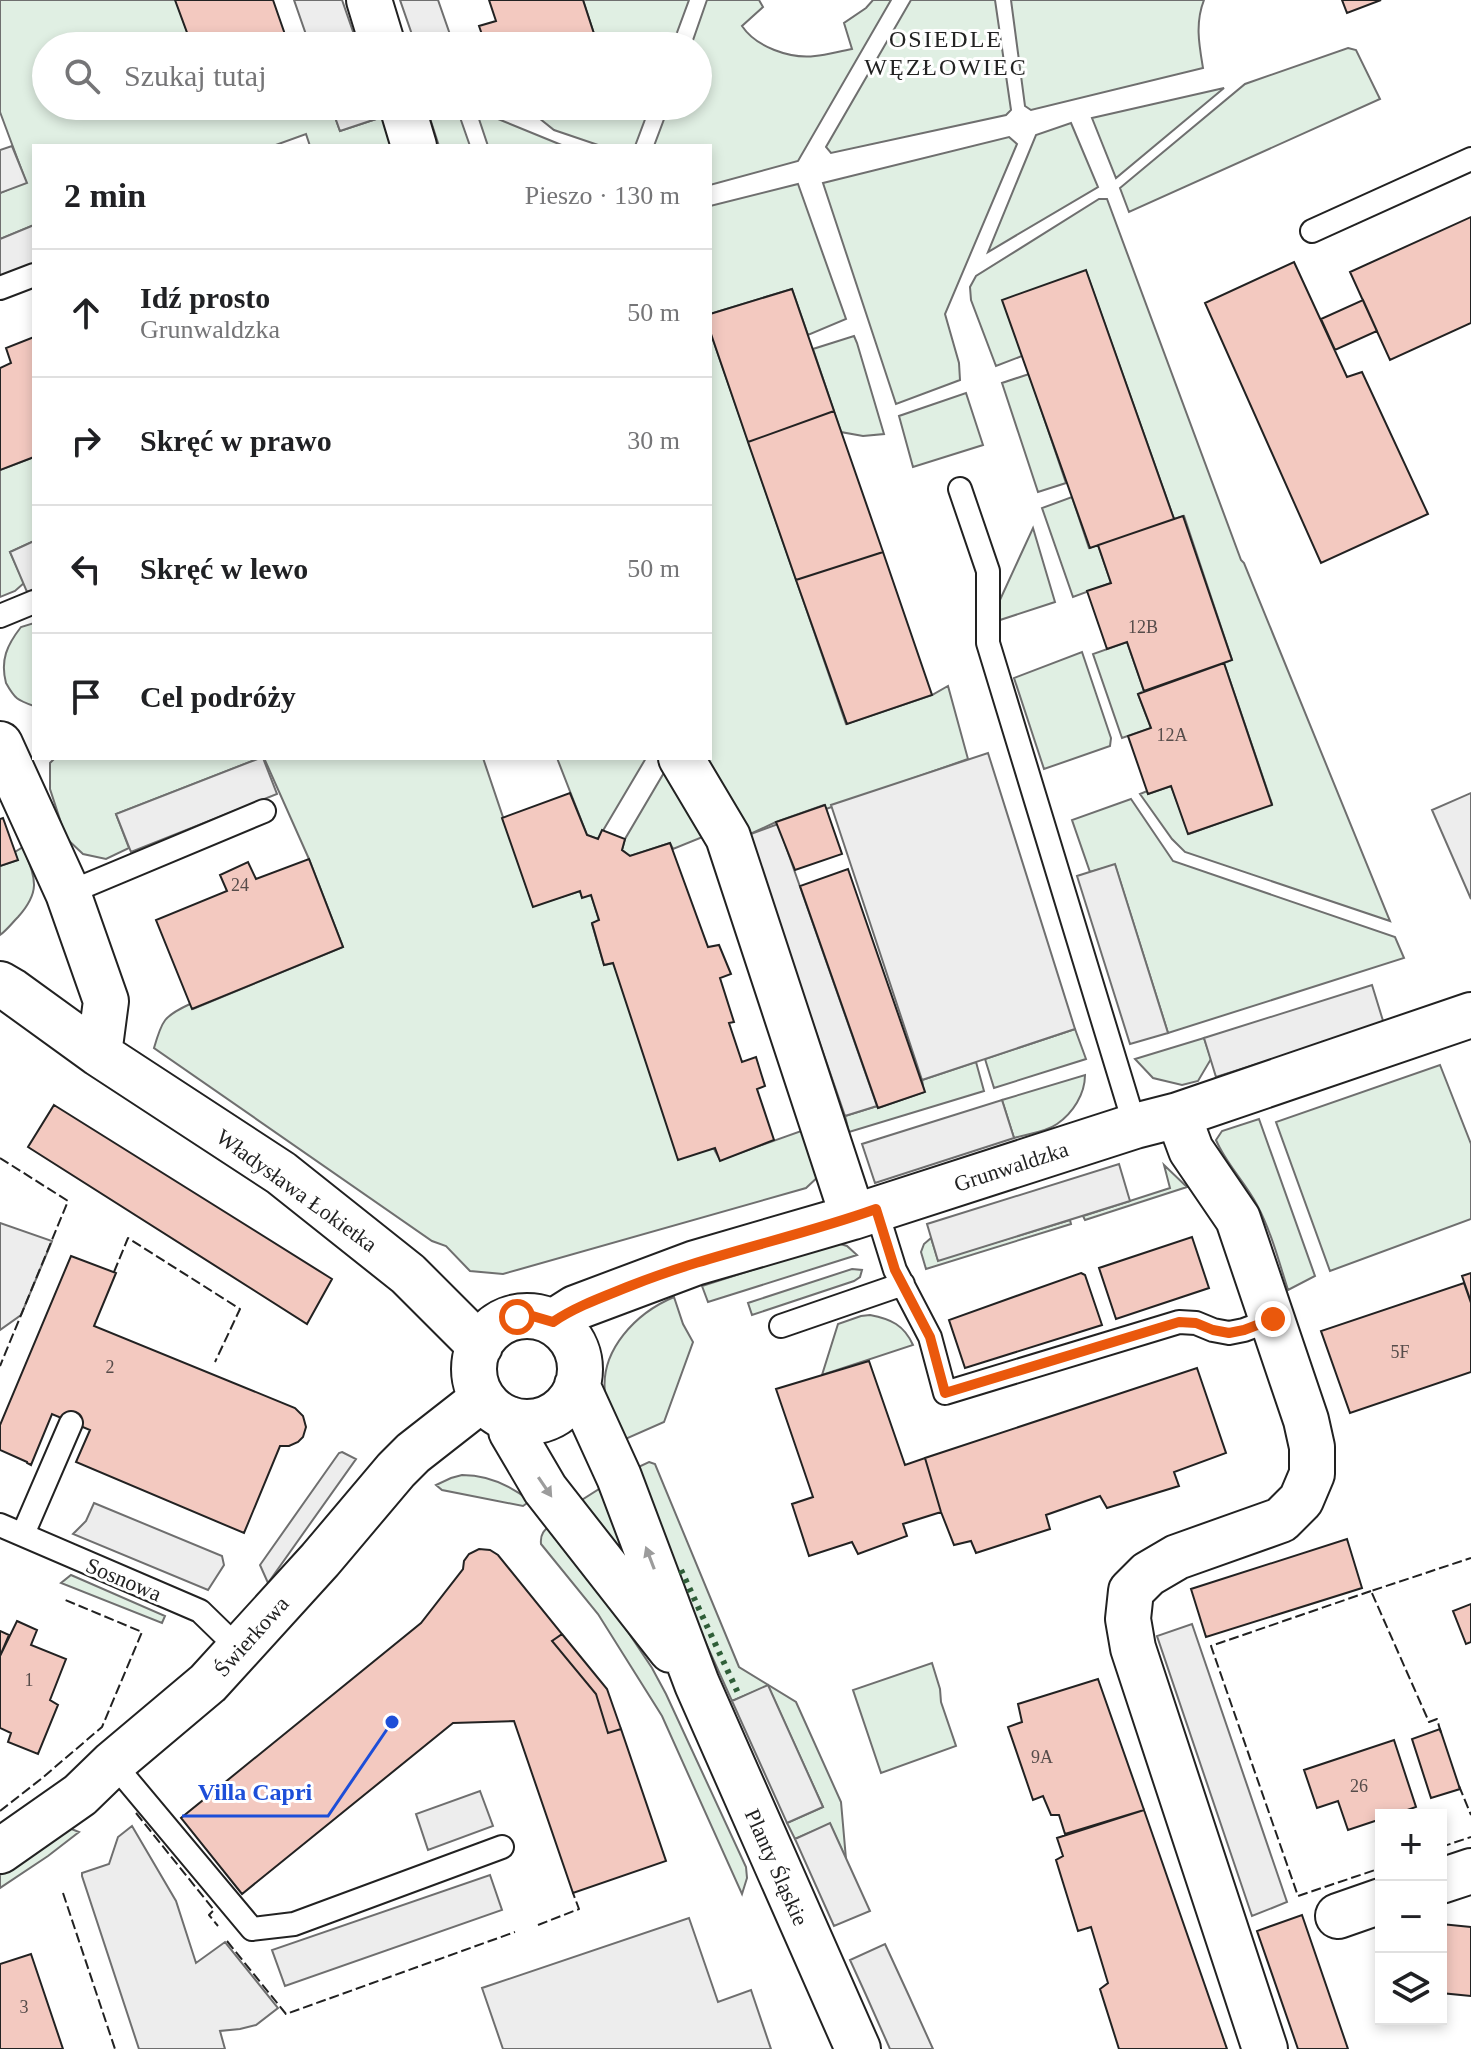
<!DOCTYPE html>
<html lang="pl">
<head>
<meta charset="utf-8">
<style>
	body { margin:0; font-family:Georgia,serif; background:#f2f2f2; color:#202124 }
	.controls { position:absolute; right:24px; bottom:24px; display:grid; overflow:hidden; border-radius:0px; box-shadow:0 4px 12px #0003 }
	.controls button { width:72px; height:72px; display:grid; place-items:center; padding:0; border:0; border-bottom:2px solid #e0e0e0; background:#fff; color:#202124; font:40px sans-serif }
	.stop { position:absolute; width:24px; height:24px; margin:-18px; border:6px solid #ea580c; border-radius:50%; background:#fff }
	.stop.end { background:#ea580c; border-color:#fff; box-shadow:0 2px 8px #0008 }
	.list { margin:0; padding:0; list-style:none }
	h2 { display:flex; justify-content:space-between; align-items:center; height:104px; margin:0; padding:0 32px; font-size:34px }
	h2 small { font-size:26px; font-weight:400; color:#757577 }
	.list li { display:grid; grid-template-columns:52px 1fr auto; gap:24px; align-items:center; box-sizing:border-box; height:128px; padding:0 32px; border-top:2px solid #e0e0e0 }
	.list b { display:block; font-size:30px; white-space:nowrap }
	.list p { margin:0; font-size:26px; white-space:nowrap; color:#757577 }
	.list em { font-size:26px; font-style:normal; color:#757577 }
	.icon { flex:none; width:44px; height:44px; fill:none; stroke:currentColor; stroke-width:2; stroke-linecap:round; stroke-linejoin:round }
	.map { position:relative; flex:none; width:1471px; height:2049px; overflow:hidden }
	.search { position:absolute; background:#fff; box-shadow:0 4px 12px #0003; left:32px; top:32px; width:680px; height:88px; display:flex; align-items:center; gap:20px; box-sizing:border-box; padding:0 28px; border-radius:44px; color:#757577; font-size:30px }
	.panel { position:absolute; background:#fff; box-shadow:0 4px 12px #0003; left:32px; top:144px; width:680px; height:616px; border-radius:0px }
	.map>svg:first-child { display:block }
</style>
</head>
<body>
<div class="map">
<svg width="1471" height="2049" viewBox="0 0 1471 2049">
	<rect width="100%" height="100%" fill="#fff"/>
	<path fill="#e0efe3" stroke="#6f6f6f" stroke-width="2" d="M0,0H176L192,46H46V106H331L340,131L382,117L379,106H392L407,146H310L306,134L273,146H34V225L0,239V193L26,182L0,112Z
		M583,0H689L672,46H598Z
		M707,0H759L763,7L742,26C756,47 790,59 815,56C827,55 840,51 852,49L844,23L866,8L873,0H891L798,161L710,185V146H654L669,106H698V46H691Z
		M911,0H995L1011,110L1006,115L831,153L826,147Z
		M1011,0H1204C1195,23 1199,44 1203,68L1031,110L1025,106Z
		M1348,48L1356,50L1380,99L1129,212L1120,188L1245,84Z
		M1224,88L1116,178L1092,118Z
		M426,106H456L470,146H439Z
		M524,106H650L635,146H601L554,130Z
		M476,110L564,146H488Z
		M1071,123L1098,187L988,252L1036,135Z
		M1009,137L1017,144L945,314L959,363L960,380L896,404L823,183Z
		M798,184L846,319L808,335L792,289L710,314V206Z
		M1099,199H1107L1241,560L1244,563L1390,921L1185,852L1172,839L1140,794L1147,791L1148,794L1171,786L1189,834L1272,804L1224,663L1232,660L1184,516L1174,519L1086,271L1022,356L996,366L971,300L970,287L976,276Z
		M710,331L846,724L932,695L948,686L968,759L826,809L824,805L776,822L748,835L705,758H710Z
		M854,336L857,343L884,434L863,436L841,432L813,349Z
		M1029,374L1066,483L1038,492L1002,383Z
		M966,393L983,445L913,467L899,416Z
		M34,457V541L10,552L24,583L15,591L0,597V470Z
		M1072,497L1089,548L1098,545L1111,583L1073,597L1042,508Z
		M1033,528L1055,602L997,621L999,602Z
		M34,623V706C17,700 15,699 6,683C0,660 7,645 21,627Z
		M1127,642L1144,691L1138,694L1151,728L1122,738L1093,654Z
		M1082,652L1111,738L1110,746L1044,769L1014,678Z
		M55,758H260L116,814L129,848L106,859L83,854L66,838L50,789V763Z
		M264,758H483L533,906L580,891L582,897L591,895L599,920L592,924L604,965L613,963L720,1160L804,1130L820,1175L806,1188L503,1274L470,1271L446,1246L432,1241L154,1048C162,1020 164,1016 190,1004L193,1009L343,947L309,859Z
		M557,758H646L598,839L587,835Z
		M665,771L705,836L673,849L670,843L630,856L622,850L625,839Z
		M1131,799L1173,861L1395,937L1404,958L1168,1033L1115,865L1090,872L1072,820Z
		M23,847C35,878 42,890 18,917C12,923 7,930 0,935V866L17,860L15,852Z
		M1075,1029L1086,1059L994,1088L985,1059Z
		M1204,1038L1211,1059L1198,1081L1182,1085L1153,1078L1135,1059Z
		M976,1062L984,1091L849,1132L845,1116L877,1106L878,1108L924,1092L922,1080Z
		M1440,1065L1471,1144V1219L1330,1271L1276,1122Z
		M1085,1075C1085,1094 1073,1113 1057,1124C1046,1132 1027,1134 1014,1138L1002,1100Z
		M1259,1119L1315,1276L1288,1290C1279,1262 1271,1231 1257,1205C1245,1182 1226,1164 1216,1140L1222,1131Z
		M1164,1165L1187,1187L1085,1220L1083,1216L1170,1188Z
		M1070,1220L1071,1224L926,1269L921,1252L924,1244L931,1238L938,1260Z
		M837,1243L847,1246L857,1255L708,1302L702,1286Z
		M852,1269L862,1270L860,1277L854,1281L752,1315L748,1303Z
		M674,1297L683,1324L693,1342L664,1422L621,1441C615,1426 607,1409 605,1393C600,1350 636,1313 674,1297Z
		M870,1315C891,1319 904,1325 913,1345L822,1375L838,1324L861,1316Z
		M649,1462L655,1464L739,1667L796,1702L841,1802L846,1859L830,1824L795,1839L787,1823L823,1807L768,1686L732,1701L668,1559L632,1470Z
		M462,1475C488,1475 510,1485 530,1501L523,1506L442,1490L436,1485L451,1478Z
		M607,1484L655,1601L577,1503Z
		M552,1524L622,1623L652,1668L666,1694L746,1867L747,1878L742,1894L662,1716L598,1614L541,1544C540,1534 544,1530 552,1524Z
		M71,1575L165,1616L162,1623L61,1583Z
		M932,1663L940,1689L941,1702L956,1746L881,1773L853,1690Z
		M69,1828L79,1832L48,1856L0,1888V1875L42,1849Z"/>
	<path fill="#ededed" stroke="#6f6f6f" stroke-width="2" d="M294,0H342L358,46H310Z
		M400,0H438L454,46H416Z
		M331,106H379L382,117L340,131Z
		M12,146L27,183L0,193V150Z
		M34,225V265L0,279V239Z
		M34,541V589L27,592L10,552Z
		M988,753L1075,1029L922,1080L831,805Z
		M260,758H263L277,794L131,852L116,814Z
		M1471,793V899L1432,810Z
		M778,824L877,1106L845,1116L748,835Z
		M1115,864L1168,1033L1130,1044L1077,876Z
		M1372,985L1384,1024L1216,1077L1204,1038Z
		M1002,1100L1014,1138L875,1183L862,1144Z
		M1119,1164L1130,1201L938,1261L927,1224Z
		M0,1223L52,1241L21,1315L0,1330Z
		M342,1452L356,1459L268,1583L260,1565L339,1453Z
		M94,1503L222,1556L224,1565L208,1590L73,1534L86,1521Z
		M1192,1624L1287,1902L1252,1916L1157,1636Z
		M768,1685L823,1807L787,1823L732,1701Z
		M480,1791L493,1826L428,1850L416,1814Z
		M830,1823L870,1911L834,1926L795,1839Z
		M132,1826L176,1901L196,1963L225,1942L278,2008L256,2025L240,2029L220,2031L225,2049H139L82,1876V1873L109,1864L118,1837Z
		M490,1875L502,1910L285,1986L272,1950Z
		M689,1918L718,2002L751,1990L771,2049H503L482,1988Z
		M885,1944L909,1996L933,2049H890L866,1995L850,1960Z"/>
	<path fill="#f3c9c0" stroke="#222" stroke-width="2" d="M175,0H273L289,46H192Z
		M489,0H583L598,46H486L479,26L496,21Z
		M1342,0H1381L1347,13Z
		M1471,217V323L1390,360L1350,272Z
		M1294,262L1347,377L1362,372L1428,514L1321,563L1205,303Z
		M1086,270L1174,519L1090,548L1002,300Z
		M792,289L834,411L748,442L710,331V314Z
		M1363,300L1377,331L1335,350L1321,319Z
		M34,337V457L0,470V368L11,363L6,348Z
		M834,411L883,552L796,580L748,442Z
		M1183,516L1232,660L1144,691L1127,642L1107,649L1087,591L1111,583L1098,545Z
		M883,552L932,695L847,724L796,580Z
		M1224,663L1272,805L1188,834L1171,786L1148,794L1128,736L1151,728L1138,694Z
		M570,793L587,835L598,839L602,830L625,839L622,850L630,856L670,843L708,947L719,945L731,974L720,978L734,1022L729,1023L742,1062L756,1057L765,1086L757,1089L774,1140L720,1161L715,1148L678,1160L613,963L604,965L592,923L599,920L591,895L582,898L580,891L533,907L502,818Z
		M825,805L842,854L795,870L776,822Z
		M3,818L18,860L0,866V819Z
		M309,859L343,947L192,1009L156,920L227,891L220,875L248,862L256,879Z
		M848,869L925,1092L878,1108L800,886Z
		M54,1105L332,1279L307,1324L28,1147Z
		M1192,1237L1209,1288L1116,1319L1099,1268Z
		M71,1256L116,1273L94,1326L295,1408L303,1416L306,1427L303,1437L298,1442L289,1446H280L244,1533L76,1462L90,1430L52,1414L31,1465L27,1463V1462L0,1450V1425Z
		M1081,1273L1085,1275L1102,1325L965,1368L949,1320Z
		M1471,1273V1302L1462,1276Z
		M1464,1283L1471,1303V1372L1350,1413L1321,1331Z
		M869,1361L905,1465L925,1458L941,1512L903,1524L907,1536L858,1554L852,1542L809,1556L792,1504L813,1497L776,1389Z
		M1197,1368L1226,1453L1174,1472L1179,1486L1107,1508L1100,1496L1046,1515L1050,1529L976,1553L971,1541L954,1545L941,1512L925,1458Z
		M1347,1539L1362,1588L1206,1637L1191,1589Z
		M479,1549L490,1550L498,1555L562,1634L552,1641L596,1694L608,1733L621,1729L666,1861L573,1893L514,1721L453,1723L242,1894L181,1818L421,1623L463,1569L464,1561L469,1554Z
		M1471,1604V1642L1466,1644L1453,1611Z
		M17,1621L37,1630L31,1645L66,1659L50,1700L58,1705L38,1754L8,1742L11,1733L0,1728V1656Z
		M0,1631L9,1635L0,1656Z
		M562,1634L607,1689L621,1729L608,1733L596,1694L552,1641Z
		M1098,1679L1144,1810L1065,1834L1059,1815H1051L1043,1796L1033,1800L1008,1727L1022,1722L1018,1704Z
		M1440,1729L1460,1789L1431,1798L1412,1739Z
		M1394,1740L1416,1807L1393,1815H1381V1819L1348,1830L1338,1801L1317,1808L1304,1770Z
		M1144,1810L1227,2049H1119L1100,1989L1108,1983L1091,1927L1078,1931L1056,1860L1063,1856L1057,1838Z
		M1302,1915L1348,2049H1298L1257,1931Z
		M1441,1924L1471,1927V1996L1441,1993Z
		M31,1954L63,2049H0V1964Z"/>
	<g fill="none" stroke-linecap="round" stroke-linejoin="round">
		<defs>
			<path id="service" d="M1312,231L1471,159
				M0,288L34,275
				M960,489L988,571V643L1135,1126
				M0,616L34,602
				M68,893L264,811
				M876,1209L895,1270L930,1337L945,1393L1179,1322L1196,1323L1213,1330L1229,1333L1244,1330L1273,1319
				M781,1326L903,1284
				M0,1525L200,1611L238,1648
				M23,1534L71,1423
				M113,1763L252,1929L294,1924L502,1847"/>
			<path id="minor" d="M369,0L383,46
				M402,106L414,146
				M0,744L68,893L106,1001L99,1054
				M681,758L728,837L853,1217
				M0,984L12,991L99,1054L281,1173L408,1274L480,1346
				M1178,1115L1191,1150L1238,1219L1306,1420L1312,1447V1474L1301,1500L1281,1520L1177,1557L1148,1574L1131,1591L1128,1619L1133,1648L1265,2049
				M474 1369a53 53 0 1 1 106 0a53 53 0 1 1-106 0Z
				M553,1322L575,1308L695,1263L853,1217L1135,1126L1178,1115L1471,1015
				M577,1385L619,1477L697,1684L858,2049
				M510,1419L511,1431L545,1489L671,1650
				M0,1851L80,1795L113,1763L208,1683L320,1560L396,1470L413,1453L482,1399
				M1441,1881L1471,1871
				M1338,1916L1381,1901"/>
		</defs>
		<use href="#service" stroke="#222" stroke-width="26"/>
		<use href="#minor" stroke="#222" stroke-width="48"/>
		<use href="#service" stroke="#fff" stroke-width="22"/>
		<use href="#minor" stroke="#fff" stroke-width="44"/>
		<path stroke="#2f5e38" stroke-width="6" stroke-dasharray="4 6" stroke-linecap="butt" d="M681,1570L738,1693"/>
		<path stroke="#222" stroke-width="2" stroke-dasharray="10 4" stroke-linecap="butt" d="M0,1158L68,1201L0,1366
			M114,1272L128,1238L240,1309L215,1362
			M1371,1591L1211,1646L1298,1896L1381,1868
			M1441,1733L1437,1719L1429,1722L1371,1591L1471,1558
			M1459,1786L1471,1815
			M0,1811L41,1779L102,1727L142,1632L63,1599
			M136,1813L214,1910L209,1915L218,1926
			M1441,1847L1471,1837
			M63,1893L115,2049
			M538,1925L579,1909L573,1893
			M227,1941L286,2014L515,1932"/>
	</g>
	<defs><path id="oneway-solid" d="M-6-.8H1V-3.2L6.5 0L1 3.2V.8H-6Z" transform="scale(2)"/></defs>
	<g fill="#9c9c9c">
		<use href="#oneway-solid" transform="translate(545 1487) rotate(56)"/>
		<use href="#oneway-solid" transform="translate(650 1558) rotate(-111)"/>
	</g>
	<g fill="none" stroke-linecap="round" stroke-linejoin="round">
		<path stroke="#ea580c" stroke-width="10" d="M517,1317L529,1315L553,1322C577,1306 603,1297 630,1286C710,1254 795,1238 876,1209L895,1270L930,1337L945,1393L1179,1322L1196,1323L1213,1330L1229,1333L1244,1330L1273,1319"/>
	</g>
	<g text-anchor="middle" stroke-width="6" stroke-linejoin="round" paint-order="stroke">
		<g font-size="18" fill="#564c4a">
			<text x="1143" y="633">12B</text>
			<text x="1172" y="741">12A</text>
			<text x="240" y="891">24</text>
			<text x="1400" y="1358">5F</text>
			<text x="110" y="1373">2</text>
			<text x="29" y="1686">1</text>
			<text x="1042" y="1763">9A</text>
			<text x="1359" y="1792">26</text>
			<text x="24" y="2013">3</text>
		</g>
		<g font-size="22" fill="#222" stroke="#fff">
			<text transform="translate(1011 1166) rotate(-18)" y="8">Grunwaldzka</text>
			<text transform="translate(297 1190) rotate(36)" y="8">Władysława Łokietka</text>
			<text transform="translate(124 1579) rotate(23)" y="8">Sosnowa</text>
			<text transform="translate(251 1636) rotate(-48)" y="8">Świerkowa</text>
			<text transform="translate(777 1867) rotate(66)" y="8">Planty Śląskie</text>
		</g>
		<g font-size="24" letter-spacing="2" fill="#222" stroke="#fff">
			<text x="946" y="47">OSIEDLE<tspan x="946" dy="28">WĘZŁOWIEC</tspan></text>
		</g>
	</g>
	<path fill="none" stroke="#1d4ed8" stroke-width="3" d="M392 1722L328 1816H182"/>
	<circle fill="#1d4ed8" stroke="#fff" stroke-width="3" cx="392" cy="1722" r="8"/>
	<g font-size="24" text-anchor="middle" font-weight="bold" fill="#1d4ed8" stroke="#fff" stroke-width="6" stroke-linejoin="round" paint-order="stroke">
		<text x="255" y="1800">Villa Capri</text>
	</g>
</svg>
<div class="controls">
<button>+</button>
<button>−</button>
<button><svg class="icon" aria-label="layers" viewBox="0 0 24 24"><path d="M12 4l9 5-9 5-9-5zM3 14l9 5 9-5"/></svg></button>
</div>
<div class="stop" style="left:517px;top:1317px"></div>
<div class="stop end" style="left:1273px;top:1319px"></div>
<div class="search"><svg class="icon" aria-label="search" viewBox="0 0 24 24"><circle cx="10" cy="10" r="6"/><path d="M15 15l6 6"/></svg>Szukaj tutaj</div>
<section class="panel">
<h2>2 min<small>Pieszo · 130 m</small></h2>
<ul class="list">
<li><svg class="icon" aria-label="ahead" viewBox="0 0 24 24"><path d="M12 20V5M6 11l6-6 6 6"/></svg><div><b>Idź prosto</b><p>Grunwaldzka</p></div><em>50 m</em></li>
<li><svg class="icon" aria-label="right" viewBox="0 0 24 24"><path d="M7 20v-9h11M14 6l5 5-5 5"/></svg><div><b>Skręć w prawo</b></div><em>30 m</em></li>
<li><svg class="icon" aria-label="left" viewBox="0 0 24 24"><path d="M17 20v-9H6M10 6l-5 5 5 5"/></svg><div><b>Skręć w lewo</b></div><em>50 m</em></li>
<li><svg class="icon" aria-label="arrive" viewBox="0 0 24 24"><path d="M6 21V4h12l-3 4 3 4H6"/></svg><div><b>Cel podróży</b></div></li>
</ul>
</section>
</div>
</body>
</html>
